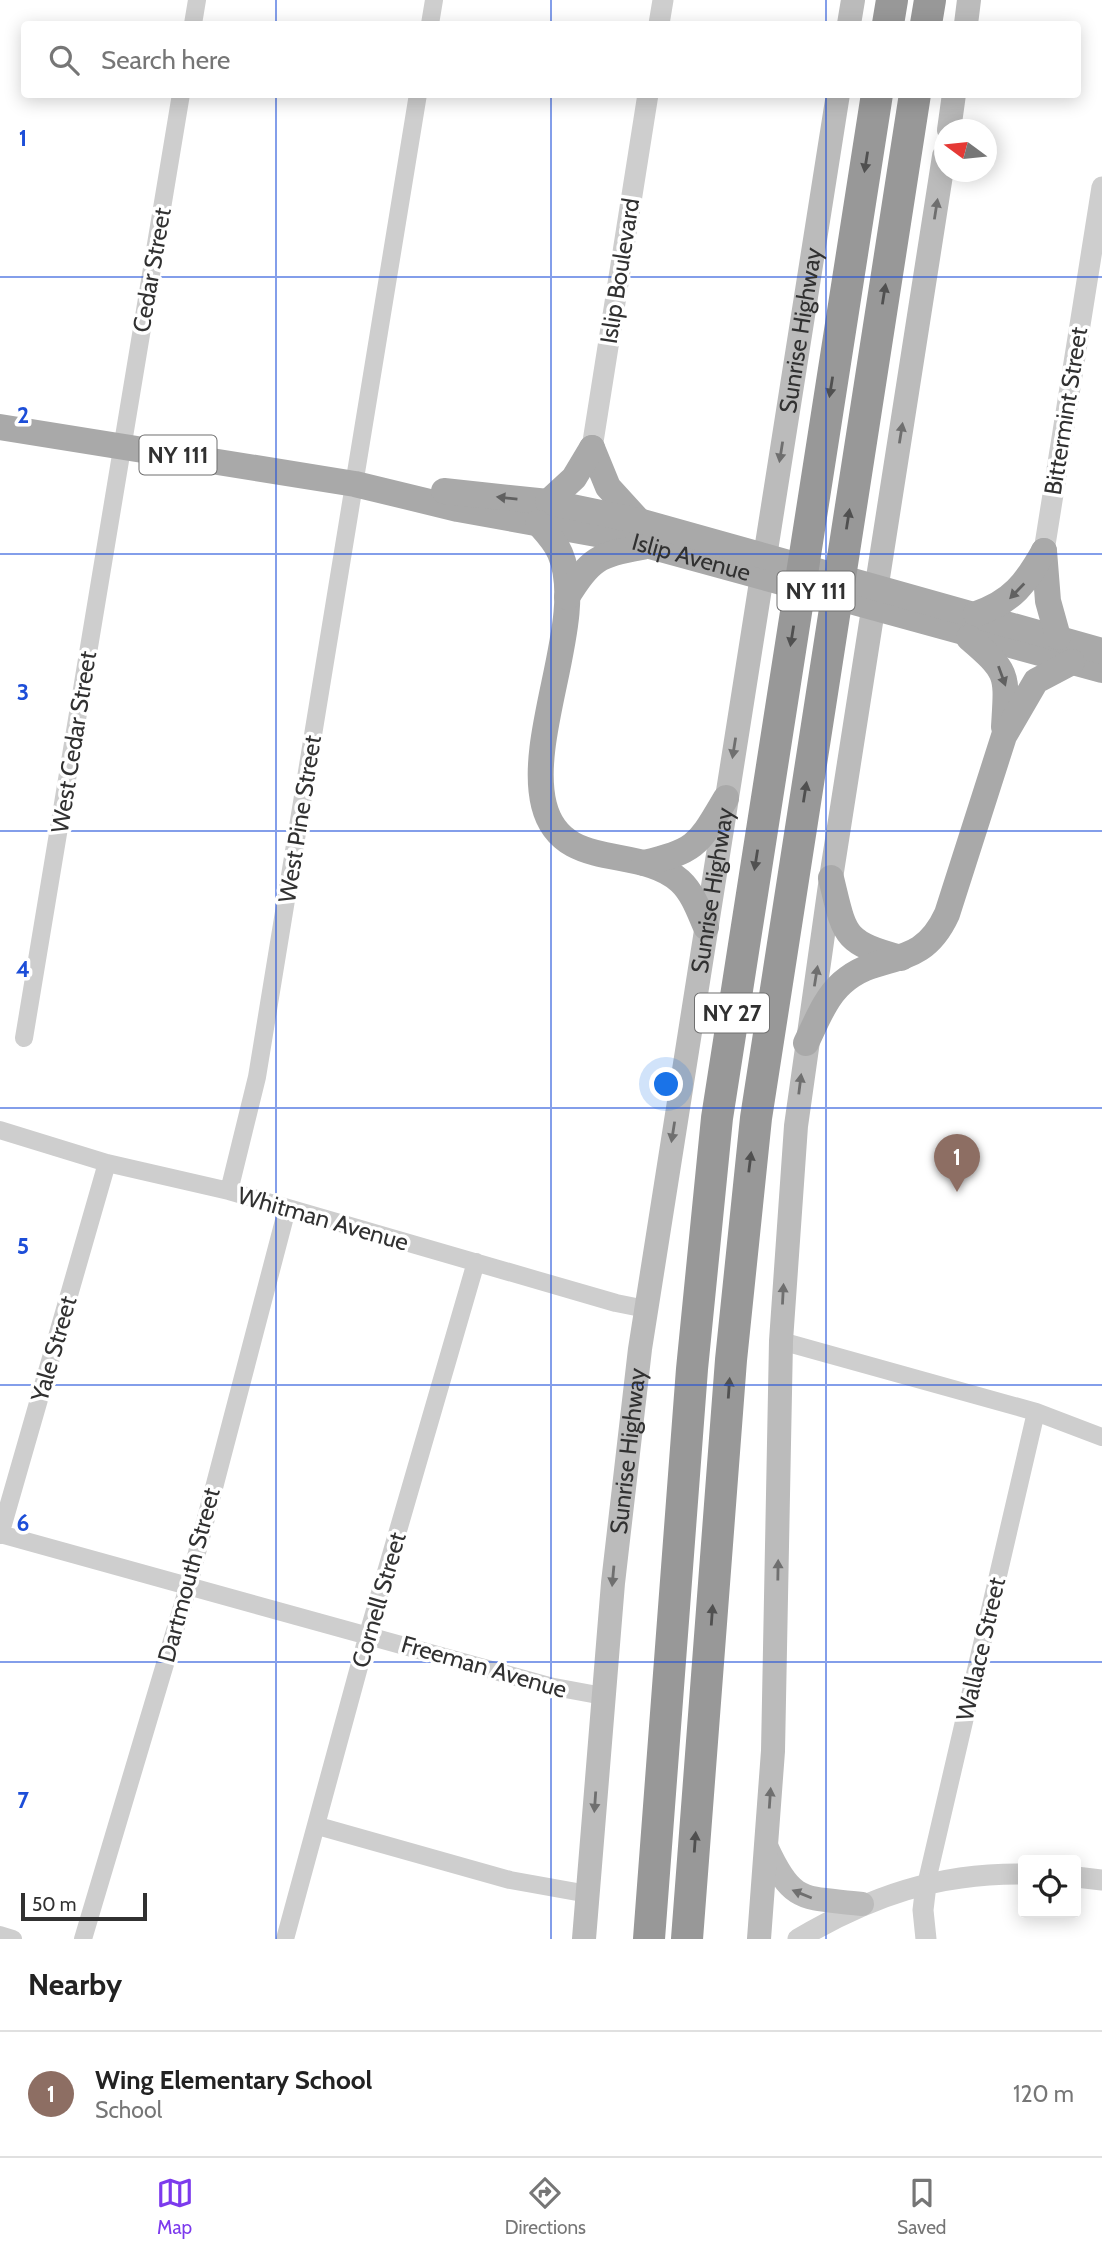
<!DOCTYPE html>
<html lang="en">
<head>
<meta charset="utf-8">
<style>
	body { margin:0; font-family:Cabin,sans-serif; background:#f6f6f6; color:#222 }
	.controls { position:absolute; right:21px; bottom:21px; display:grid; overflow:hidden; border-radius:7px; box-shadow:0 4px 18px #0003 }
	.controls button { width:63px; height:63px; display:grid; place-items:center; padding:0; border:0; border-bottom:2px solid #e0e0e0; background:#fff; color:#222; font:35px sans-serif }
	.compass { position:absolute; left:934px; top:119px; width:63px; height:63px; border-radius:50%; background:#fff; box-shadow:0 4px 18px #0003; rotate:285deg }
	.scale { position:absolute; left:21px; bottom:18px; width:126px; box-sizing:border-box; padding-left:7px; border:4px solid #313131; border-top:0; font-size:19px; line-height:24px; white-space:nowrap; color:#313131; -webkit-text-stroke:5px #fff; paint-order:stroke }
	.you { position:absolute; left:667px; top:1085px; width:24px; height:24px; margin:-18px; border:5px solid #fff; border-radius:50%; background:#1a73e8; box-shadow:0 0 0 10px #1a73e833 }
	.badge { display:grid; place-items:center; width:46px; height:46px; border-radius:50%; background:#7c3aed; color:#fff; font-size:23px; font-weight:700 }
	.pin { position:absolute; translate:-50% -58px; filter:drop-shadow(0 2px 4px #0008) }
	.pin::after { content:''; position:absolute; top:37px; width:24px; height:21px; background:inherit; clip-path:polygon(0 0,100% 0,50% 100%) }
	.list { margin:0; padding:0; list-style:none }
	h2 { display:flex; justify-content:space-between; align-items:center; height:91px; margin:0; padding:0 28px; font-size:30px }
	h2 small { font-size:23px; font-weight:400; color:#767676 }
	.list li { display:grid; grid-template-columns:46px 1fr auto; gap:21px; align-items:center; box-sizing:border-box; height:126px; padding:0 28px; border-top:2px solid #e0e0e0 }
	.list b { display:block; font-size:26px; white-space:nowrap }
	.list p { margin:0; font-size:23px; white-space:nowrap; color:#767676 }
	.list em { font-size:23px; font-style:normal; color:#767676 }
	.icon { flex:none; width:38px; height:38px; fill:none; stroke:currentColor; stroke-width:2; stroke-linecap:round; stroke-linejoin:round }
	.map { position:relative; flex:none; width:1102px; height:1939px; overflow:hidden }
	.search { position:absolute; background:#fff; box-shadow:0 4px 18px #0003; left:21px; right:21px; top:21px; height:77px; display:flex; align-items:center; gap:18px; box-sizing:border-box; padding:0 24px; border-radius:7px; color:#767676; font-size:26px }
	.sheet { height:217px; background:#fff }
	nav { display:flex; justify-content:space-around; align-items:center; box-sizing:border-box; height:98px; border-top:2px solid #e0e0e0; background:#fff; font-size:19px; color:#767676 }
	nav a { display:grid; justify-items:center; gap:4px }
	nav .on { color:#7c3aed }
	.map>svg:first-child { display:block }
</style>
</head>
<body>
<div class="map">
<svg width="1102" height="1939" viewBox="0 0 1102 1939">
	<rect width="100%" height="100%" fill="#fff"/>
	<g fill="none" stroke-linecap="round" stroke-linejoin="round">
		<path stroke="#cecece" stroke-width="18" d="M193,24L197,0
			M430,24L434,0
			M24,1038L181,94
			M0,1130L107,1163L229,1191L616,1303L646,1309
			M229,1191L257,1077L418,94
			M781,1341L1036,1412L1102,1437
			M0,1534L549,1686L603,1696
			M0,1535L107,1163
			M318,1826L510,1880L588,1894
			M926,1885L1036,1412
			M0,1935L13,1939
			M83,1939L188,1587L287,1209
			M285,1939L368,1634L476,1262"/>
		<path stroke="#cecece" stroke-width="21" d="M659,24L663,0
			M592,448L648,94
			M1044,551L1102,187
			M1076,1877L1102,1880
			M926,1885L923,1910L926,1939
			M798,1939C871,1896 938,1873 1023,1874"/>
		<g stroke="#bbb" stroke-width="24">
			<path d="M849,24L853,0"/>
			<path d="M966,24L969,0"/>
			<path d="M949,130L954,94"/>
			<path d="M767,1848C793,1905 804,1897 862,1904"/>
			<path id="s1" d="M584,1939L613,1583L640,1349L838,94"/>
			<path d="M759,1939L773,1751L781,1341L796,1126L831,878L944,156"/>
		</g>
		<g stroke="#a9a9a9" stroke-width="26">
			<path id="s2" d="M0,427L355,484L458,509L624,539L1102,670"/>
			<path d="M592,448L608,487L639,521"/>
			<path d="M444,491L548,502L639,521L1102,651"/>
			<path d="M548,502L574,478L592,448"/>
			<path d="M538,523C546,532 555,541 560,553C588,617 526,734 544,805C561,873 639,844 680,881C693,893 699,911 706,927"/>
			<path d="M1044,551L1048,601L1058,637"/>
			<path d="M567,597C590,559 598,555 642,547"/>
			<path d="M976,614C1012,602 1026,583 1044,551"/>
			<path d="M969,638C1010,673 1007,675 1004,727"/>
			<path d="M644,863C698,851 699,843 726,798"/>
			<path d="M831,878C845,935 842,942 901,958"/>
			<path d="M806,1043C816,1023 825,998 842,983C880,949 920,973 947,914L1004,736L1036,681L1072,662"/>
		</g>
		<path stroke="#989898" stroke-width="32" d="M888,24L892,0
			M926,24L930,0
			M649,1939L692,1369L717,1118L877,94
			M687,1939L731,1360L756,1118L915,94"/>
	</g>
	<defs><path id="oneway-solid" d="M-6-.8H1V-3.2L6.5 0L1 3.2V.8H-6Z" transform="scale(1.75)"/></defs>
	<g fill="#505050">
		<use href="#oneway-solid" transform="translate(866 162) rotate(99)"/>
		<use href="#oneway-solid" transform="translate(884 294) rotate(-81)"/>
		<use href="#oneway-solid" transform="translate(831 387) rotate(99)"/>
		<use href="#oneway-solid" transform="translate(848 519) rotate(-81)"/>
		<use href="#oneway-solid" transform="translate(792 636) rotate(99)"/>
		<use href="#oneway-solid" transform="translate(805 792) rotate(-81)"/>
		<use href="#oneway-solid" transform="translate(756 860) rotate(99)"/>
		<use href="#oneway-solid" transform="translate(750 1162) rotate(-83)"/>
		<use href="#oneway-solid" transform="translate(729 1388) rotate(-86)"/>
		<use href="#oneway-solid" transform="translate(712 1615) rotate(-86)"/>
		<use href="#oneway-solid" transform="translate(695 1842) rotate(-86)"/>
	</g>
	<g fill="#6f6f6f">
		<use href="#oneway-solid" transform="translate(936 209) rotate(-81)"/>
		<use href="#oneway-solid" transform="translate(901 433) rotate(-81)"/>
		<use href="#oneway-solid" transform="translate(781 452) rotate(99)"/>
		<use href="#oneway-solid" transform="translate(734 748) rotate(99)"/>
		<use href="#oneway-solid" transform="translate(816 976) rotate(-81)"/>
		<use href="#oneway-solid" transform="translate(800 1084) rotate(-83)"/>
		<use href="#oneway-solid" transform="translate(673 1132) rotate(99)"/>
		<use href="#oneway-solid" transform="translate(783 1294) rotate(-87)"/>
		<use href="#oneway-solid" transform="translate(778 1570) rotate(-89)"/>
		<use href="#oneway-solid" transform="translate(613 1576) rotate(95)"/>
		<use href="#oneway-solid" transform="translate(770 1798) rotate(-86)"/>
		<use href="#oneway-solid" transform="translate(595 1802) rotate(94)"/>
		<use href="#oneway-solid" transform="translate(802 1894) rotate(-158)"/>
	</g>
	<g fill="#616161">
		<use href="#oneway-solid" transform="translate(507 498) rotate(-174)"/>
		<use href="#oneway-solid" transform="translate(1017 591) rotate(134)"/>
		<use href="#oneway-solid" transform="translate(1002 676) rotate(70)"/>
	</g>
	<path fill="none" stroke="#1d4ed8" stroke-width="2" stroke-opacity="0.55" d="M276,0V24M551,0V24M826,0V24M276,94V1939M551,94V1939M826,94V1939M0,277H1102M0,554H1102M0,831H1102M0,1108H1102M0,1385H1102M0,1662H1102"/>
	<g text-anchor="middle" stroke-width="7" stroke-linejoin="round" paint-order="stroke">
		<g fill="#fff" stroke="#6f6f6f" stroke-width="2">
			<rect x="139.5" y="435.5" width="77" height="39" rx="5"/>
			<rect x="777.5" y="571.5" width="77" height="39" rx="5"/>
			<rect x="695" y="993.5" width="74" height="39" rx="5"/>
		</g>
		<g font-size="23" font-weight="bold" fill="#313131">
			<text x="178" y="463">NY 111</text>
			<text x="816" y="599">NY 111</text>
			<text x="732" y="1021">NY 27</text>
		</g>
		<g font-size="24" fill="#313131" stroke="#fff">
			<text transform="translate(152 270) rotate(-80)" y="8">Cedar Street</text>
			<text transform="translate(620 271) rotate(-81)" y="8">Islip Boulevard</text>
			<text dy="8" stroke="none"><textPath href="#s1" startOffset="1624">Sunrise Highway</textPath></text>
			<text transform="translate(1066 411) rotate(-81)" y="8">Bittermint Street</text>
			<text dy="8" stroke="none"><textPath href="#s2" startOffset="704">Islip Avenue</textPath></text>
			<text transform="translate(74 742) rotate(-81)" y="8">West Cedar Street</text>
			<text transform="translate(300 819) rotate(-81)" y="8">West Pine Street</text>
			<text dy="8" stroke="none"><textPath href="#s1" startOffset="1057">Sunrise Highway</textPath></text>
			<text transform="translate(323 1219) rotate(16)" y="8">Whitman Avenue</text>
			<text transform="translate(54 1349) rotate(-74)" y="8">Yale Street</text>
			<text dy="8" stroke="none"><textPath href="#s1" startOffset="490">Sunrise Highway</textPath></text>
			<text transform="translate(189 1575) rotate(-75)" y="8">Dartmouth Street</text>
			<text transform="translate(379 1600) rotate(-74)" y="8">Cornell Street</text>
			<text transform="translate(981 1649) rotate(-77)" y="8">Wallace Street</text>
			<text transform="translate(484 1667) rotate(16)" y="8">Freeman Avenue</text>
		</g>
	</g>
	<g font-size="23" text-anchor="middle" font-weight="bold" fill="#1d4ed8" stroke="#fff" stroke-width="7" stroke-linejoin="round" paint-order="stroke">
		<text x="23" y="146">1</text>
		<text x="23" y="423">2</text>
		<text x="23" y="700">3</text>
		<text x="23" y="977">4</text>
		<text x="23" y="1254">5</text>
		<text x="23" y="1531">6</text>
		<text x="23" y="1808">7</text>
	</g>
</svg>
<div class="controls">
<button><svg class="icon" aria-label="locate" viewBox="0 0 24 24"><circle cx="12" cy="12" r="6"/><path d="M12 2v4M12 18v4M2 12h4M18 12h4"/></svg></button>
</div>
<svg class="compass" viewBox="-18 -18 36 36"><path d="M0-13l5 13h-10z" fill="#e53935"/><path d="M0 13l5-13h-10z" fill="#767676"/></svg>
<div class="scale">50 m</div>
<div class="you"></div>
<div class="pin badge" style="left:957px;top:1192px;background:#8d6e63">1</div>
<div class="search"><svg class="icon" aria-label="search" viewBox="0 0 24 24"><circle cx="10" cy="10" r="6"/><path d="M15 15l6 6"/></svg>Search here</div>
</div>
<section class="sheet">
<h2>Nearby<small></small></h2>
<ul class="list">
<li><span class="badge" style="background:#8d6e63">1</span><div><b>Wing Elementary School</b><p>School</p></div><em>120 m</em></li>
</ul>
</section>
<nav>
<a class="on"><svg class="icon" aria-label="map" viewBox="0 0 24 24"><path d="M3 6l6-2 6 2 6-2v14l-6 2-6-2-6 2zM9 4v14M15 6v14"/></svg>Map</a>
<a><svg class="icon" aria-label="directions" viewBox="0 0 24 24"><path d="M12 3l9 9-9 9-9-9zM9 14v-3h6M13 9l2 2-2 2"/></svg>Directions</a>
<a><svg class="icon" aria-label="saved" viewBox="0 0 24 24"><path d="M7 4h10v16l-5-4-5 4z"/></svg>Saved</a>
</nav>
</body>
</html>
